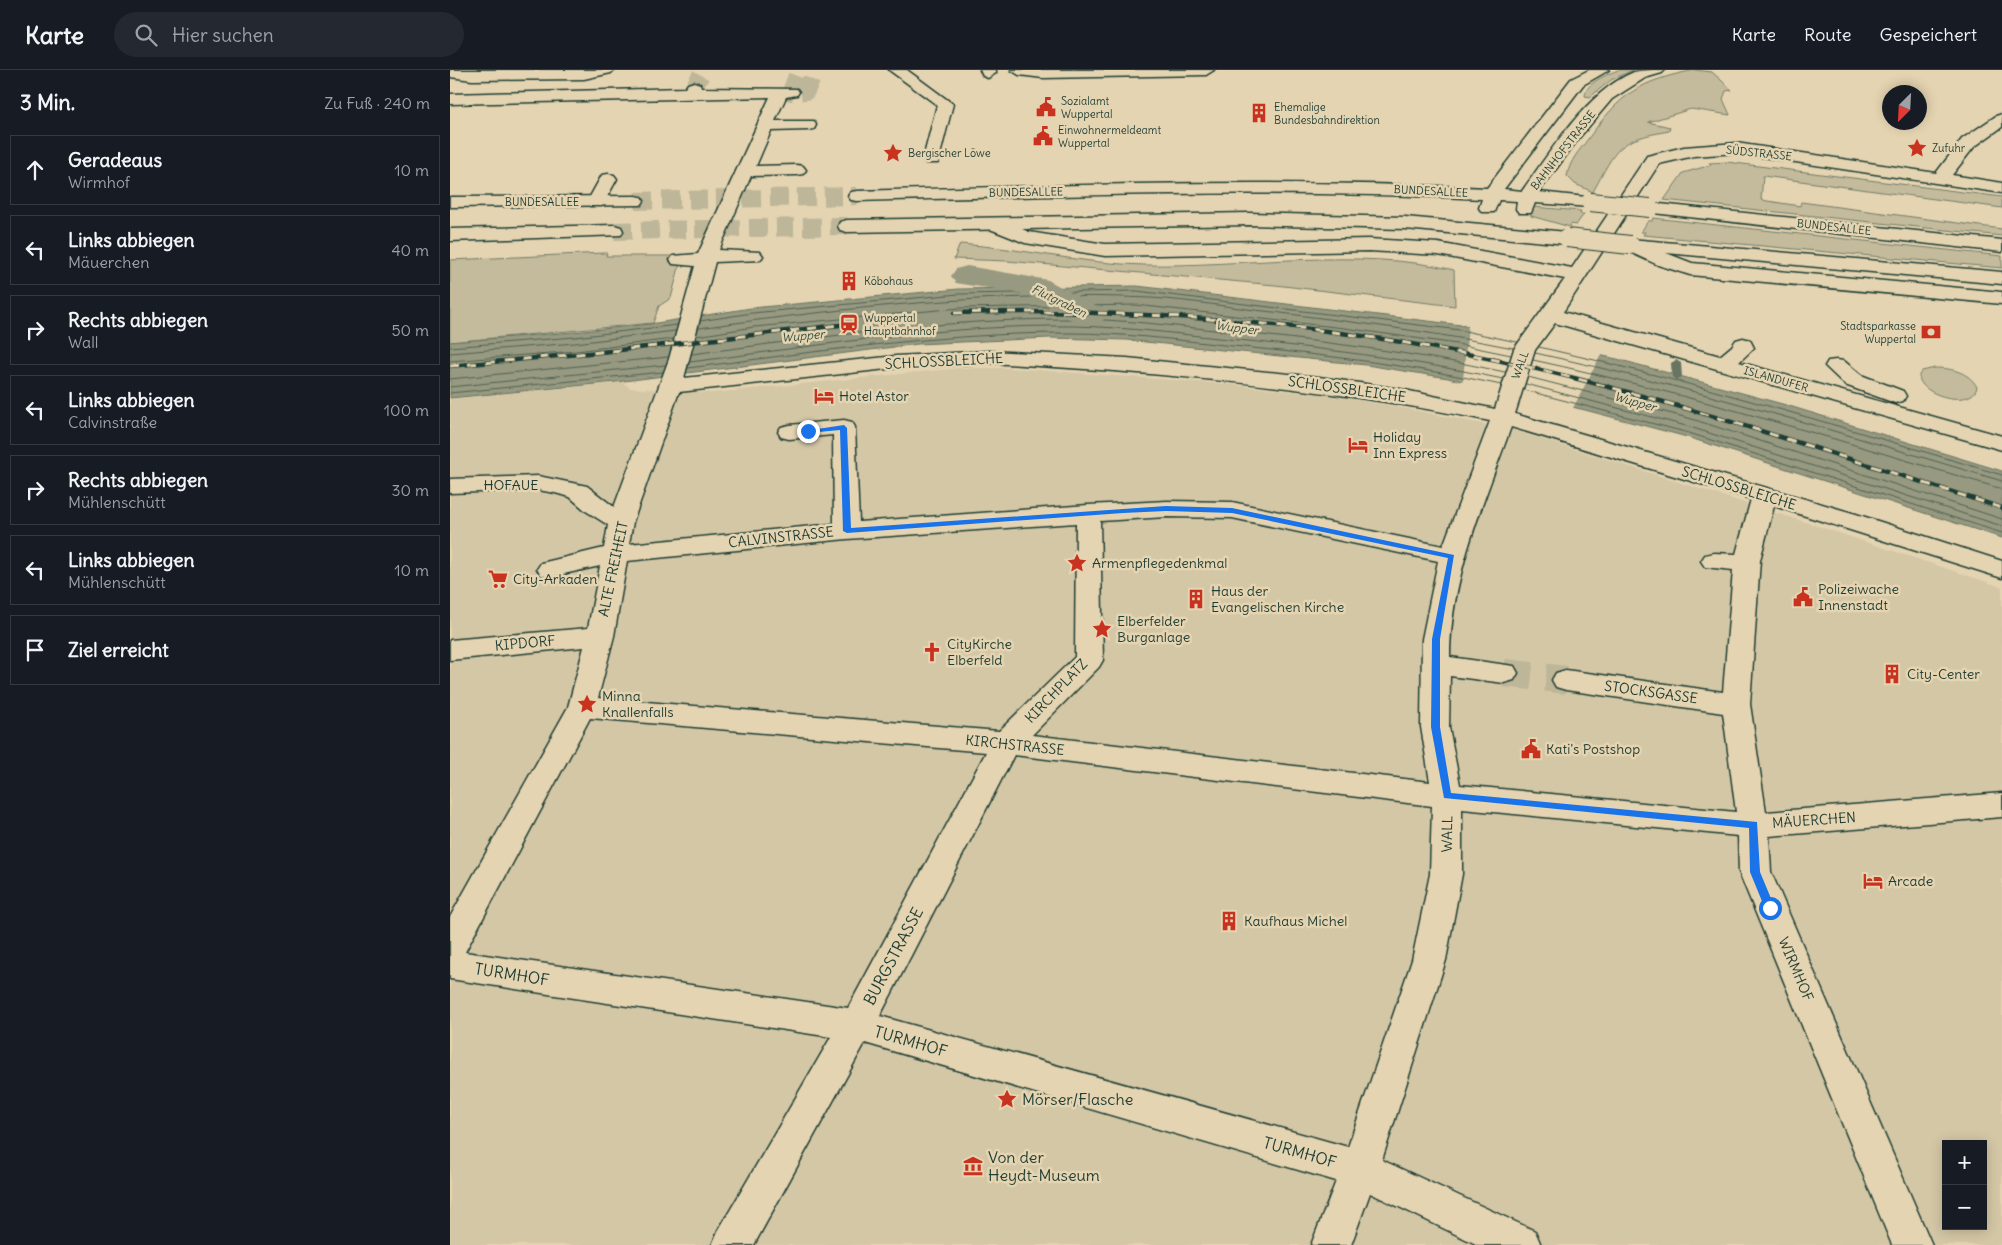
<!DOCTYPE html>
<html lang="de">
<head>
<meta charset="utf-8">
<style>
	body { margin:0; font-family:Delius,sans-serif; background:#242831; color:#f1f3f6 }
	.controls { position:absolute; right:15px; bottom:15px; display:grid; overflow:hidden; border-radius:0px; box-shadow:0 2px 12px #0003 }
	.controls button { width:45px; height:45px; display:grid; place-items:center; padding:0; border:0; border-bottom:1px solid #363941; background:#171b24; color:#f1f3f6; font:25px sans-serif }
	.compass { position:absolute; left:1432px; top:15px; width:45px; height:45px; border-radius:50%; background:#171b24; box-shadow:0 2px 12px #0003; rotate:204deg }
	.stop { position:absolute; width:15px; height:15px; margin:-11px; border:4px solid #1a73e8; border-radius:50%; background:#fff }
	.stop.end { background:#1a73e8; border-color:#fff; box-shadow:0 1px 5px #0008 }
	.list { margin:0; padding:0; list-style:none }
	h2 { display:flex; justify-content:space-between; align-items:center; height:65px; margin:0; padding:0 20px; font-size:21px }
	h2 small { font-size:16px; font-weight:400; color:#9ea1a6 }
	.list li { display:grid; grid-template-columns:32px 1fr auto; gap:15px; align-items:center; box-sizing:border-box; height:70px; margin:0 10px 10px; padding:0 10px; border:1px solid #363941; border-radius:0px }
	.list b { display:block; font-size:19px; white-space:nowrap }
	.list p { margin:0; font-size:16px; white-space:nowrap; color:#9ea1a6 }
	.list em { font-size:16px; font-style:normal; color:#9ea1a6 }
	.icon { flex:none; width:28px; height:28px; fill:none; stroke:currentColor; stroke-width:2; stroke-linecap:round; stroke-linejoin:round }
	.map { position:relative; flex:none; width:1552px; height:1175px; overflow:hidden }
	header { display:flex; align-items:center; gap:30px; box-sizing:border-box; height:70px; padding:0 25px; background:#171b24; border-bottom:1px solid #363941 }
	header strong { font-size:24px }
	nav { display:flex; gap:28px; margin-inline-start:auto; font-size:18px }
	.search { width:350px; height:45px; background:#242831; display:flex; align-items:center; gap:12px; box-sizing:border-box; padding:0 18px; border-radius:28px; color:#9ea1a6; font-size:19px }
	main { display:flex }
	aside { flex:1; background:#171b24 }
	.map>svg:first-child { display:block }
</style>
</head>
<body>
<header>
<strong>Karte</strong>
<div class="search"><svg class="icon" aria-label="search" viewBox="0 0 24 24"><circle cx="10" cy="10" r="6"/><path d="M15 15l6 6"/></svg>Hier suchen</div>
<nav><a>Karte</a><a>Route</a><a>Gespeichert</a></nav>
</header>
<main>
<aside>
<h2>3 Min.<small>Zu Fuß · 240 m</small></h2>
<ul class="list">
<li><svg class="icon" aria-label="ahead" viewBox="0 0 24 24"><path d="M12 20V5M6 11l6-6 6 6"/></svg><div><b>Geradeaus</b><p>Wirmhof</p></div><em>10 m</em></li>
<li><svg class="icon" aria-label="left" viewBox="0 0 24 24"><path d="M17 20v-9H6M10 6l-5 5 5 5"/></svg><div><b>Links abbiegen</b><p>Mäuerchen</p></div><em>40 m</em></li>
<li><svg class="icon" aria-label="right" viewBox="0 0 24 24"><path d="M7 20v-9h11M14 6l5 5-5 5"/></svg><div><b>Rechts abbiegen</b><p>Wall</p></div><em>50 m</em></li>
<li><svg class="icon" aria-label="left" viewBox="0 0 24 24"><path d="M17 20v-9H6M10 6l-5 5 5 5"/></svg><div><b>Links abbiegen</b><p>Calvinstraße</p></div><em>100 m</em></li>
<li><svg class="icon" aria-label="right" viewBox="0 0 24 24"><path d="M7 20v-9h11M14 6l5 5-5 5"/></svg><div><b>Rechts abbiegen</b><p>Mühlenschütt</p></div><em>30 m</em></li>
<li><svg class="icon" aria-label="left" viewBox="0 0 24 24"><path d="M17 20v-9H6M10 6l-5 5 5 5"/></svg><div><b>Links abbiegen</b><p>Mühlenschütt</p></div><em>10 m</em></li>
<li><svg class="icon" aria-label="arrive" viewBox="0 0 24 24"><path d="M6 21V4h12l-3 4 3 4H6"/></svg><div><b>Ziel erreicht</b></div></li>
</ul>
</aside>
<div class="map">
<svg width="1552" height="1175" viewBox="0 0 1552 1175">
	<rect width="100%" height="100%" fill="#e5d4b1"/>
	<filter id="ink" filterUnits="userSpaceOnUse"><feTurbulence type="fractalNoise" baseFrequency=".02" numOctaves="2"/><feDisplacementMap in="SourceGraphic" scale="10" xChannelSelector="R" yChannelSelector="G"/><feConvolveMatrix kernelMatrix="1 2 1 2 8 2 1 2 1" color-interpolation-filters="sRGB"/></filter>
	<g filter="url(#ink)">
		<path fill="#d4c7a6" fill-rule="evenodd" d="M510,298H559L777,314L908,329L1064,360L1368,456L1552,517V1175H0V329L172,312L180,318L261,323ZM1496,1074H1533V1156H1496Z"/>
		<path fill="#c4bb9c" stroke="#727c68" d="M1168,0H1183L1161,10L1140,27L1135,26C1136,12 1157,5 1168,0Z
			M1245,0L1262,2L1282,20L1276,21L1273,29L1280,45L1241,39L1198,52L1220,57L1219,61C1167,70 1167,77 1143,122L1125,114L1117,106C1120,90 1129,81 1138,69C1171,23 1189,11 1245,0Z
			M1277,92L1552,127V138L1313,106L1311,130L1350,136L1351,132L1552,159V166L1214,130L1233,103L1261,95L1259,93Z
			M1083,137L1131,141L1130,144H1134L1126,155L1121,154L1120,157L1081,146L1079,140Z
			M1203,148L1552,186V198L1193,165L1195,162H1191L1198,151H1202Z
			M510,174C572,178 632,194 694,195C793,197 908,177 1004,200L1005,236L825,215L557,191L504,189Z
			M154,183H157L156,186H232L221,228L209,236L203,253L0,272V190Z
			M1485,298C1501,298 1519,302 1527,317C1523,339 1468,326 1469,305L1472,301Z"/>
		<path fill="#979980" stroke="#677462" d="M687,216L1011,255L1167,289L1336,335L1552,401V468L1237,367L1135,340L998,308L916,295L676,270L600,268L468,274L166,312L0,328V272L124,262L200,254L301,238L509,219Z"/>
		<path fill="#e5d4b1" d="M1014,253L1152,283L1122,340L1007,313L1013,310L1018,256Z"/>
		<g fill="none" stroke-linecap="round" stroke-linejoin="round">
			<path stroke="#4f6252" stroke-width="1" d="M250,251L302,243L509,224L687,221L1010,260L1067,272
				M249,258C398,237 550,221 700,228C741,230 782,238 823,242C903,252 984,262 1063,278
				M247,266L304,257L510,238L686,235L894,258L1007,274L1061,285
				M0,277L125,267L227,255
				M1089,277C1245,312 1399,359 1552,405
				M0,283L125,273L225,261
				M1085,283C1243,317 1397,365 1552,411
				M242,284C367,268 492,249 619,249C671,249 723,256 774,261C869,271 962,282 1055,302
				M1083,290C1242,324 1397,373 1552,419
				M0,291L126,281L223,269
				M240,292C359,277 479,257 600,256C656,255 712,262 768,268C864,277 959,289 1053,309
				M238,298C364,282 491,263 619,263C673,263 728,270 783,276C873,285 962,295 1051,315
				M1078,307L1242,349L1552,449
				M0,309L218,287
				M1076,314L1240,357L1552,456
				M0,317L215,295
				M1074,320L1239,363L1552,463
				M0,323L213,302"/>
			<path fill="#677462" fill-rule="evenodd" d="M1226,290L1231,293L1232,307L1227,310L1222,307L1221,293Z"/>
			<path fill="#979980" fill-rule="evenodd" d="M517,196L598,210L651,239L656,246L651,253C622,260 603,235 578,226C557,218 528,218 506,213L501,206L506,199Z"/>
			<path stroke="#bdb698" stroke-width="18" stroke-dasharray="18 9" stroke-linecap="butt" d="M347,6L341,22L356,21L363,6
				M244,17L251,5"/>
			<path stroke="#bdb698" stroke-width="28" stroke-dasharray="28 14" stroke-linecap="butt" d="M1054,603L1116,610"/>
			<path stroke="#bdb698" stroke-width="18" stroke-dasharray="18 9" stroke-linecap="butt" d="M185,131L407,126
				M164,161L397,156"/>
			<defs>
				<path id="minor" d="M0,0H164L161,3L134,9L22,10L0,7Z
					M439,0H457L503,34L488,93H476L473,89L487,35Z
					M530,0H546V3L538,8L533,6Z
					M561,0H764L756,5L593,8L569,5Z
					M244,12L250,14L251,18L347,19L349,22L347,25L336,27L325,51H364L366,55L364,59L358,60L321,61L306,96L347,95L353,96L356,100L353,104L347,105L301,106L269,180L310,182L313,186L310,190L265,192L234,308L446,286L539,281L677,288L869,307L950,319L1045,339L1064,279L1115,209L988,185L919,181L655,186L575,173L535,157L533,153L535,149H549L579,162L655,174L919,169L988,173L1122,198L1197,86L1234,77L1286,73L1486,103L1512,69L1546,46L1552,44V57L1524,77L1502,105L1552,113V123L1286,83L1244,86L1209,94L1113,242L1270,286L1282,276L1286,270L1293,268L1300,270L1304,278L1289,292L1552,366V380L1105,253L1085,280L1065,344L1406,444L1552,491V508L1324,436L1310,490L1300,634L1316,742L1552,723V747L1319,766L1321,802L1482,1175H1442L1289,802L1288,766L1012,739V804L996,890L932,1090L1085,1161L1091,1175H1028L920,1123L901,1175H861L886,1111L415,973L304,1175H262L268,1161L381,967L0,909V847L118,637L134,577L0,590V570L138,558L150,496L100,507L91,505L87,499L91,493L154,478L158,455L136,441L120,427L105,423L88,420L0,423V409L88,406L137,416L164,437L219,289L245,196L223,194L220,190L223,186L248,184L320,27L0,34V24L235,18L238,14ZM539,293C708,302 874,317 1040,351L993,476L782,432L717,431L638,435L409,452L405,357L402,352L394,350L339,355L331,357L328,362L331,367L339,369L383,365L384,454L179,474L183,452L229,322L446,298ZM1061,357L1301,429L1286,484L1264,483L1255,485L1251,491L1255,497L1283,500L1273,622L1116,600L1106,603L1102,610L1106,617L1116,620L1273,643L1286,742L1010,715L999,657L1000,606L1054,613L1064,610L1068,603L1064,596L1000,587C1000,507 1035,430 1061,357ZM717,447L782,448L988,491L972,569L971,657L980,712L582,665L649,597L653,590L650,451ZM626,453L625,587L549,661L148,628L164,566L177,491L397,469ZM140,648L536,682L398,938L15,882ZM564,685L982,736L980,804L962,890L898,1077L430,946Z
					M158,104L164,105L167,109L152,136H140L137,132L152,105Z
					M1180,169L1242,193L1552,222V234L1240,205L1208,195L1173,179L1170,175L1173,171Z
					M1386,290L1394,291L1411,305L1453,321L1456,326L1453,331L1445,333L1395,315L1375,296L1378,291Z"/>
				<path id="major" d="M1139,0H1159L1133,15L1054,119L1072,121C1101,81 1137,21 1184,2C1193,0 1205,0 1215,0L1212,3L1195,8L1162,29L1129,68L1089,122L1146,128L1149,132L1146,136L1140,137L1085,133L1081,143H1069L1066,139L1067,131L1049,130L1044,142H1032L1029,138L1032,129C823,118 615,126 407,131L401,130L398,126L401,122L407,121C617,115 827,108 1037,118L1121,9Z
					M185,126L191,127L194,131L191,135L0,137V127Z
					M1200,133L1552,170V182L1194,142L1191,138L1194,134Z
					M799,143L955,147L1117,162L1124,164L1126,168L1124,172L1117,174L955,159L799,155L397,162L390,160L388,156L390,152L397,150Z
					M164,155L171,157L173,161L171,165L0,171V159Z
					M1180,169L1552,202V214L1173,179L1170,175L1173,171Z"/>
			</defs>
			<use href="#minor" stroke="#1f3d34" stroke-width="3"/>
			<use href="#major" stroke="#1f3d34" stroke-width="3"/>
			<use href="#minor" fill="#e5d4b1" fill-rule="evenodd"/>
			<use href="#major" fill="#e5d4b1" fill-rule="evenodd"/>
			<defs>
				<path id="rail" d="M504,243C713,237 921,257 1124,308C1268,344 1410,393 1552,438
					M0,296L161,281L399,254"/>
			</defs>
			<use href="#rail" stroke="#1f3d34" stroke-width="4.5"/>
			<use href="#rail" stroke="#e5d4b1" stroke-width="3" stroke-dasharray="9" stroke-linecap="butt"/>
			<defs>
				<path id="major-bridge" d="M1140,132L1200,138
					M1117,168L1180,175"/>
			</defs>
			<use href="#major-bridge" stroke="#1f3d34" stroke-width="20" stroke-linecap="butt"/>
			<use href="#major-bridge" stroke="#e5d4b1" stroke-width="18"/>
		</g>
	</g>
	<path fill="#1a73e8" d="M394,355L397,358L401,458L673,439L716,436L782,438L1004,485L990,569V657L1001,723L1307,752L1310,802L1325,838L1323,841H1316L1300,802L1299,758L994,728L981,657L982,569L998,488L782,443L716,441L673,443L397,463L393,461L390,360L358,363L354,361Z"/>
	<defs>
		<symbol id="civic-bare" viewBox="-9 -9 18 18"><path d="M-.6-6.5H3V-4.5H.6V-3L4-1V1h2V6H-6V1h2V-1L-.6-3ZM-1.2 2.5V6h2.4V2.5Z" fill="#c8321e" stroke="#e5d4b1" stroke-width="2.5" paint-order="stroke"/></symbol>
		<symbol id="building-bare" viewBox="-9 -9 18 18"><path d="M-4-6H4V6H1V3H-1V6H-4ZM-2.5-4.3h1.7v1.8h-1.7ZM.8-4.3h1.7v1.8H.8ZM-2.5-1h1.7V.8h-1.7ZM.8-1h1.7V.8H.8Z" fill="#c8321e" stroke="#e5d4b1" stroke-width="2.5" paint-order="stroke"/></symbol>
		<symbol id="sight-bare" viewBox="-9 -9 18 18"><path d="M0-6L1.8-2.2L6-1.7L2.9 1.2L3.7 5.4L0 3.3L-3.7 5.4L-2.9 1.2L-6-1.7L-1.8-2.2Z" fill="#c8321e" stroke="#e5d4b1" stroke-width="2.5" paint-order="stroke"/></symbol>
		<symbol id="station-bare" viewBox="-9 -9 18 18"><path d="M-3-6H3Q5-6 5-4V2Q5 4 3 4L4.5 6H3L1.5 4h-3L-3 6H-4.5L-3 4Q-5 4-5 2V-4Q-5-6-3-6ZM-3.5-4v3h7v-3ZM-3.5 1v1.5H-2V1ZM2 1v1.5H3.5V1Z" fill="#c8321e" stroke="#e5d4b1" stroke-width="2.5" paint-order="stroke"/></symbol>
		<symbol id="bank-bare" viewBox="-9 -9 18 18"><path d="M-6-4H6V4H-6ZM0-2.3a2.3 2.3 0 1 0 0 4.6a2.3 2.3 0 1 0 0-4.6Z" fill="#c8321e" stroke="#e5d4b1" stroke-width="2.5" paint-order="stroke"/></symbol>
		<symbol id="hotel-bare" viewBox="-9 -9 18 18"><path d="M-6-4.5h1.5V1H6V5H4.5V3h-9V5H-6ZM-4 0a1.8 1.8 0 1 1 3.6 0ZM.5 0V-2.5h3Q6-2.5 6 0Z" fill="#c8321e" stroke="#e5d4b1" stroke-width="2.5" paint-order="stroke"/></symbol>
		<symbol id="supermarket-bare" viewBox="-9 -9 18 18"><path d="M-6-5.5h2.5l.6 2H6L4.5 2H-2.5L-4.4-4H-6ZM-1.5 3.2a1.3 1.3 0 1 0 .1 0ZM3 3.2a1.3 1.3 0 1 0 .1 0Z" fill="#c8321e" stroke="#e5d4b1" stroke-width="2.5" paint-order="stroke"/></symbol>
		<symbol id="church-bare" viewBox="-9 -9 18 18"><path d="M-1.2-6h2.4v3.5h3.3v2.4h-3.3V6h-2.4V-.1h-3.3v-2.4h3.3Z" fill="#c8321e" stroke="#e5d4b1" stroke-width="2.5" paint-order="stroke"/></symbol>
		<symbol id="museum-bare" viewBox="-9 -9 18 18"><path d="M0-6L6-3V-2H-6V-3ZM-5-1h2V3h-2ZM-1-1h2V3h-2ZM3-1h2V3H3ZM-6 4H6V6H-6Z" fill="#c8321e" stroke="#e5d4b1" stroke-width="2.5" paint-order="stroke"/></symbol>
	</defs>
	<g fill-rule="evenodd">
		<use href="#civic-bare" x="582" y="23" width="28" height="28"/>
		<use href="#building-bare" x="795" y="29" width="28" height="28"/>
		<use href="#civic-bare" x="579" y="52" width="28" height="28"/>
		<use href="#sight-bare" x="1453" y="64" width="28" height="28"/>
		<use href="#sight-bare" x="429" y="69" width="28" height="28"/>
		<use href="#building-bare" x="385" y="197" width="28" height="28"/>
		<use href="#station-bare" x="385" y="240" width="28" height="28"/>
		<use href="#bank-bare" x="1467" y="248" width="28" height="28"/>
		<use href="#hotel-bare" x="360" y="312" width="28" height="28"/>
		<use href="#hotel-bare" x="894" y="361" width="28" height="28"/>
		<use href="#sight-bare" x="613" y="479" width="28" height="28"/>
		<use href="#supermarket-bare" x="34" y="495" width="28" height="28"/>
		<use href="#civic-bare" x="1339" y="513" width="28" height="28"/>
		<use href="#building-bare" x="732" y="515" width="28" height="28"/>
		<use href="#sight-bare" x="638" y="545" width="28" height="28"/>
		<use href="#church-bare" x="468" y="568" width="28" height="28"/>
		<use href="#building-bare" x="1428" y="590" width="28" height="28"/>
		<use href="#sight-bare" x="123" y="620" width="28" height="28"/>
		<use href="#civic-bare" x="1067" y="665" width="28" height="28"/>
		<use href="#hotel-bare" x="1409" y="797" width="28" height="28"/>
		<use href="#building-bare" x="765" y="837" width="28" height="28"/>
		<use href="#sight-bare" x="543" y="1015" width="28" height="28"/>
		<use href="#museum-bare" x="509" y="1082" width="28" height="28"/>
	</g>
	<g text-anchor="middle" stroke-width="5" stroke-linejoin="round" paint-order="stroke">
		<g font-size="11" fill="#1f3d34" stroke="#e5d4b1" text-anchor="start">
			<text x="611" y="35">Sozialamt<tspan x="611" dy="13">Wuppertal</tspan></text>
			<text x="824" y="41">Ehemalige<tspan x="824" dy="13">Bundesbahndirektion</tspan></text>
			<text x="608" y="64">Einwohnermeldeamt<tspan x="608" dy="13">Wuppertal</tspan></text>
			<text x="1482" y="82">Zufuhr</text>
			<text x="458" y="87">Bergischer Löwe</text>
			<text x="414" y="215">Köbohaus</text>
			<text x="414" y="252">Wuppertal<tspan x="414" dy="13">Hauptbahnhof</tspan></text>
			<text x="1466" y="260" text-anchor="end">Stadtsparkasse<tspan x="1466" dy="13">Wuppertal</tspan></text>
		</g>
		<g font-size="11" fill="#1f3d34" stroke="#e5d4b1">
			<text transform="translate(1113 80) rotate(-52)" y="4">BAHNHOFSTRASSE</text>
			<text transform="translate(1309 83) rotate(6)" y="4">SÜDSTRASSE</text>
			<text transform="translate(981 121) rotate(3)" y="4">BUNDESALLEE</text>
			<text transform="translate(576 122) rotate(-1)" y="4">BUNDESALLEE</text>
			<text x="92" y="136">BUNDESALLEE</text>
			<text transform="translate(1384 157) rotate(6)" y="4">BUNDESALLEE</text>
			<text transform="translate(1070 295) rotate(-70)" y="4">WALL</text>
			<text transform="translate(1326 309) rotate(16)" y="4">ISLANDUFER</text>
		</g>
		<g font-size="12" font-style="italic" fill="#314b3f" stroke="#e5d4b1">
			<text transform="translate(609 231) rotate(26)" y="4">Flutgraben</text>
			<text transform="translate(787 258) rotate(7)" y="4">Wupper</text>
			<text transform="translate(353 266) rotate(-5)" y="4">Wupper</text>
			<text transform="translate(1185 332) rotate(16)" y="4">Wupper</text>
		</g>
		<g font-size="14" fill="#1f3d34" stroke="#e5d4b1">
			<text transform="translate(494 291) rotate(-3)" y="5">SCHLOSSBLEICHE</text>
			<text transform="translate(897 319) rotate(8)" y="5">SCHLOSSBLEICHE</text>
			<text x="61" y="420">HOFAUE</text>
			<text transform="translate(1289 418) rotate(17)" y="5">SCHLOSSBLEICHE</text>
			<text transform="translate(331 467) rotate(-6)" y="5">CALVINSTRASSE</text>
			<text transform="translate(163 499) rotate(-78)" y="5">ALTE FREIHEIT</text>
			<text transform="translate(75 573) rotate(-5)" y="5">KIPDORF</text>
			<text transform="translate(606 621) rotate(-46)" y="5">KIRCHPLATZ</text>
			<text transform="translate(1201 622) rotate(8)" y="5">STOCKSGASSE</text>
			<text transform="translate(565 675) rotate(6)" y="5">KIRCHSTRASSE</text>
			<text transform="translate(1364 750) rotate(-4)" y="5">MÄUERCHEN</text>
			<text transform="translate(997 764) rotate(-89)" y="5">WALL</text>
			<text transform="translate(1346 899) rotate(67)" y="5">WIRMHOF</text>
		</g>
		<g font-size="14" fill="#1f3d34" stroke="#e5d4b1" text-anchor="start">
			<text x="389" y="331">Hotel Astor</text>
			<text x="923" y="372">Holiday<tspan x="923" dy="16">Inn Express</tspan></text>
			<text x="642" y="498">Armenpflegedenkmal</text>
			<text x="63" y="514">City-Arkaden</text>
			<text x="1368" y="524">Polizeiwache<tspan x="1368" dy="16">Innenstadt</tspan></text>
			<text x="761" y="526">Haus der<tspan x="761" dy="16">Evangelischen Kirche</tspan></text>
			<text x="667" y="556">Elberfelder<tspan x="667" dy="16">Burganlage</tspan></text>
			<text x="497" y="579">CityKirche<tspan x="497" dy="16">Elberfeld</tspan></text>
			<text x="1457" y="609">City-Center</text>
			<text x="152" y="631">Minna<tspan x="152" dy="16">Knallenfalls</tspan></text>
			<text x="1096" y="684">Kati's Postshop</text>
			<text x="1438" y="816">Arcade</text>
			<text x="794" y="856">Kaufhaus Michel</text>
		</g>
		<g font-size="16" fill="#1f3d34" stroke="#e5d4b1">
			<text transform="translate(443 886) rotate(-62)" y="6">BURGSTRASSE</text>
			<text transform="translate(62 904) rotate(9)" y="6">TURMHOF</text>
			<text transform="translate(461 971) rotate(16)" y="6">TURMHOF</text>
			<text transform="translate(850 1082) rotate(16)" y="6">TURMHOF</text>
		</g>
		<g font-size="16" fill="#1f3d34" stroke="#e5d4b1" text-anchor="start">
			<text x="572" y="1035">Mörser/Flasche</text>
			<text x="538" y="1093">Von der<tspan x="538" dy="18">Heydt-Museum</tspan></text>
		</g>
	</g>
</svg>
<div class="controls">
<button>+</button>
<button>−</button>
</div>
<svg class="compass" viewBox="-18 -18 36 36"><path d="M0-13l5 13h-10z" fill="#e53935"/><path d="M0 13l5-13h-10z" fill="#9ea1a6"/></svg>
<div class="stop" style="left:1320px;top:838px"></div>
<div class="stop end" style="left:358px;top:361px"></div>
</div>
</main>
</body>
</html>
